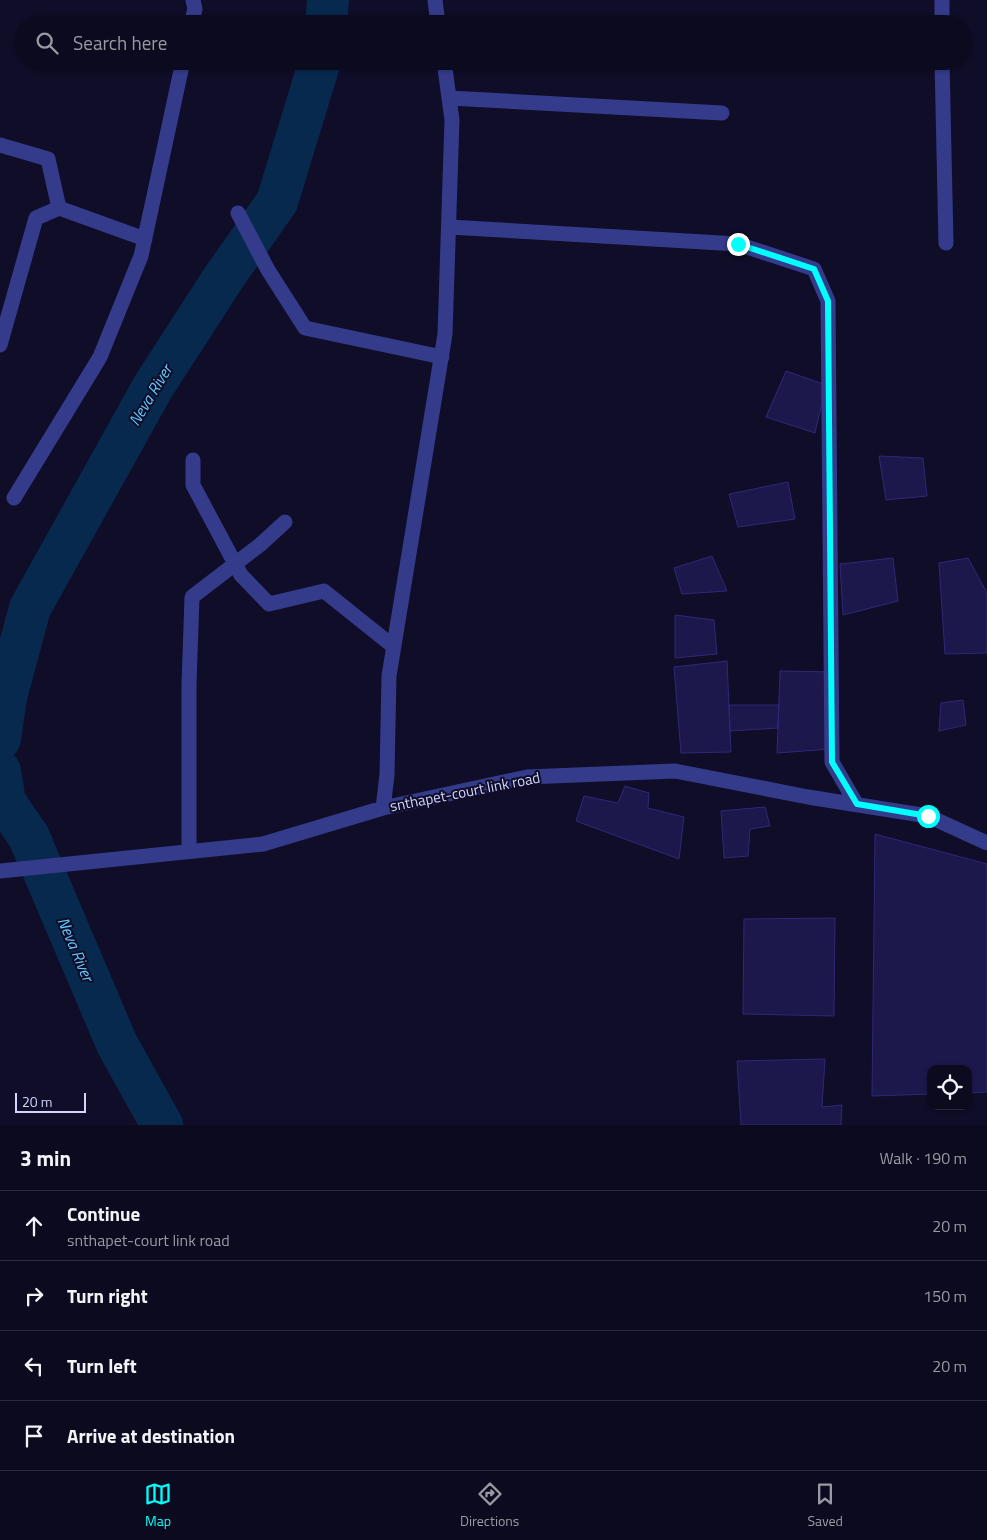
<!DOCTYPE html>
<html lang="en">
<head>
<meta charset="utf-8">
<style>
	body { margin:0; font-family:"Titillium Web",sans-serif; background:#141327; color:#f1f3f6 }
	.controls { position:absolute; right:15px; bottom:15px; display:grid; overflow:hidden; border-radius:10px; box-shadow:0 1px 4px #0004 }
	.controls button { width:45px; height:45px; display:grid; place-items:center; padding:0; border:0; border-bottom:1px solid #2b2b3c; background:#0b0a1e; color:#f1f3f6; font:25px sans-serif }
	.scale { position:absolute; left:15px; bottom:12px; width:71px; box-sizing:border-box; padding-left:5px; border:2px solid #d4d5ff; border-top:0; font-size:14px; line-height:18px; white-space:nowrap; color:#d4d5ff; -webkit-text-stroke:4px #0f0d28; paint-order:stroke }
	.stop { position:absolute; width:15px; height:15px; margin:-11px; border:4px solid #00fffb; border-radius:50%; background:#fff }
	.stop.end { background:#00fffb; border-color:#fff; box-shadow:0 1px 5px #0008 }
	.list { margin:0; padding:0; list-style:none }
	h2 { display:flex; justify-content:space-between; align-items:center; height:65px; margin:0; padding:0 20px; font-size:21px }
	h2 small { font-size:16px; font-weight:400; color:#9a9aa4 }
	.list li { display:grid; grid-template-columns:32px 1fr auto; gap:15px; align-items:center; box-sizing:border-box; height:70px; padding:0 20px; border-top:1px solid #2b2b3c }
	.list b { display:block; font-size:19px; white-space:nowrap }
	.list p { margin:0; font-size:16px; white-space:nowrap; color:#9a9aa4 }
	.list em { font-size:16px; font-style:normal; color:#9a9aa4 }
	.icon { flex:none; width:28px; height:28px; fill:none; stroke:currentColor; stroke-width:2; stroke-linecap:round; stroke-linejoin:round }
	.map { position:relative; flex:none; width:987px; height:1125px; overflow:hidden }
	.search { position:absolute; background:#0b0a1e; box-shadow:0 1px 4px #0004; left:15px; right:15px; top:15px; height:55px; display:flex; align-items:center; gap:12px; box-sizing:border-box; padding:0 18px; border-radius:28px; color:#9a9aa4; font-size:19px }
	.sheet { height:345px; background:#0b0a1e }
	nav { display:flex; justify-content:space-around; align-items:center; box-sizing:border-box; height:70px; border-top:1px solid #2b2b3c; background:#0b0a1e; font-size:14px; color:#9a9aa4 }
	nav a { display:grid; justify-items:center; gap:2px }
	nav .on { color:#00fffb }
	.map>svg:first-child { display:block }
</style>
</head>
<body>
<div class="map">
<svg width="987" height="1125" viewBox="0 0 987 1125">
	<rect width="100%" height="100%" fill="#0f0d28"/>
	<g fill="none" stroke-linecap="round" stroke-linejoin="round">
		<path stroke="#07294d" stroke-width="42" d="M326,24L328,0
			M0,739L6,697L30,608L153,387L224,277L277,202L320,61
			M0,771L5,802L29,837L117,1044L162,1125"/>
	</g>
	<path fill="#1c184b" stroke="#2e2879" d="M786,371L826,385L815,433L766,417Z
		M879,456L923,458L927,496L886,500Z
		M788,482L795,519L738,527L729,494Z
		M712,556L727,591L682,594L674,568Z
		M893,558L898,601L843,615L840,564Z
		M968,558L987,593V653L945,654L939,563Z
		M675,615L714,620L717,654L675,658Z
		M727,661L731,752L681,753L674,667Z
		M780,671L834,672L831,749L777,753Z
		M963,700L966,725L939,731L941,703Z
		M729,705H779L778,728L730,731Z
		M625,786L649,793L648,808L684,817L679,859L576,821L584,796L618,803Z
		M765,807L770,826L750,829L748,856L724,858L721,811Z
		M875,834L987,864V1092L968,1093V1069H931V1094L872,1096Z
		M835,918L834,1016L743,1014L744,919Z
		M825,1059L822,1107L842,1105L841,1125H741L737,1061Z"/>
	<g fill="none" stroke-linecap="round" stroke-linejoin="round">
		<path stroke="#343b8b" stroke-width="15" d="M435,0L438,24
			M191,24L195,9L193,0
			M942,24V0
			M942,61L946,243
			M449,98L722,113
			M0,145L48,159L59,208L145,239
			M238,213L268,270L305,328L442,357
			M449,227L738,244L814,269L828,301L832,762L857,805
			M0,345L36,218L59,208
			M193,460V485L241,575L269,604L324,591L394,647
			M14,498L100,357L141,256L183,61
			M383,808L387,775L389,676L445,334L452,120L444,61
			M189,851V684L192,597L261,544L285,522
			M0,871L263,844L383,808L527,777L675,771L808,797L928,816L987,843"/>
	</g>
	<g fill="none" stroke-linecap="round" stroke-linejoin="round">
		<path stroke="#00fffb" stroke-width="6" d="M738,244L814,269L828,301L832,762L857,804L928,816"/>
	</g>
	<g text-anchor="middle" stroke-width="4" stroke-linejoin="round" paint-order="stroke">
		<g font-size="15" fill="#d4d5ff" stroke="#0f0d28">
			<text transform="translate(465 792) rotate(-11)" y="5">snthapet-court link road</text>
		</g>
		<g font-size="16" font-style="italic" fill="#62c9ff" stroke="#0f0d28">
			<text transform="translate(150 395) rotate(-59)" y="6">Neva River</text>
			<text transform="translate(76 949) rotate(67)" y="6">Neva River</text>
		</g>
	</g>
</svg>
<div class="controls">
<button><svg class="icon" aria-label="locate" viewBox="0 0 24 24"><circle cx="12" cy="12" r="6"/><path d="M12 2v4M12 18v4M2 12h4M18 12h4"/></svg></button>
</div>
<div class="scale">20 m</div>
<div class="stop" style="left:928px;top:816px"></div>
<div class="stop end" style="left:738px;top:244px"></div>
<div class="search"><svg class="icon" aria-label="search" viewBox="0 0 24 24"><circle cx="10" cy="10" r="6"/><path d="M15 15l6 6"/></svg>Search here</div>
</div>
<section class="sheet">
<h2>3 min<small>Walk · 190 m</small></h2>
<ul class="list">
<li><svg class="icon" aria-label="ahead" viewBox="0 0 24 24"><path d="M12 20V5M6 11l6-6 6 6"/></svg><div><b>Continue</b><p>snthapet-court link road</p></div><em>20 m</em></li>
<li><svg class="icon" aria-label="right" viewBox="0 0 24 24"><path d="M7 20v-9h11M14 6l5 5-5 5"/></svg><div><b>Turn right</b></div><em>150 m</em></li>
<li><svg class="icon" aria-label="left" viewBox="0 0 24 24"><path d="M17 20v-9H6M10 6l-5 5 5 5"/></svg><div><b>Turn left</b></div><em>20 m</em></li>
<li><svg class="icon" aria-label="arrive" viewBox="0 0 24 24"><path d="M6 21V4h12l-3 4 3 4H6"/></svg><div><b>Arrive at destination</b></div></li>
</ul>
</section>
<nav>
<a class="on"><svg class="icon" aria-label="map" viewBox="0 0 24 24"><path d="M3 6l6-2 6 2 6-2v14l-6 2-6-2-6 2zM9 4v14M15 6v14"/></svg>Map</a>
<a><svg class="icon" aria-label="directions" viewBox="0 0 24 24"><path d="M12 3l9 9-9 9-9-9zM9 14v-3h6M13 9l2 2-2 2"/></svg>Directions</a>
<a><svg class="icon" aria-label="saved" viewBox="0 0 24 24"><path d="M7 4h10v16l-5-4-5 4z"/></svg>Saved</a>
</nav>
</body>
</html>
